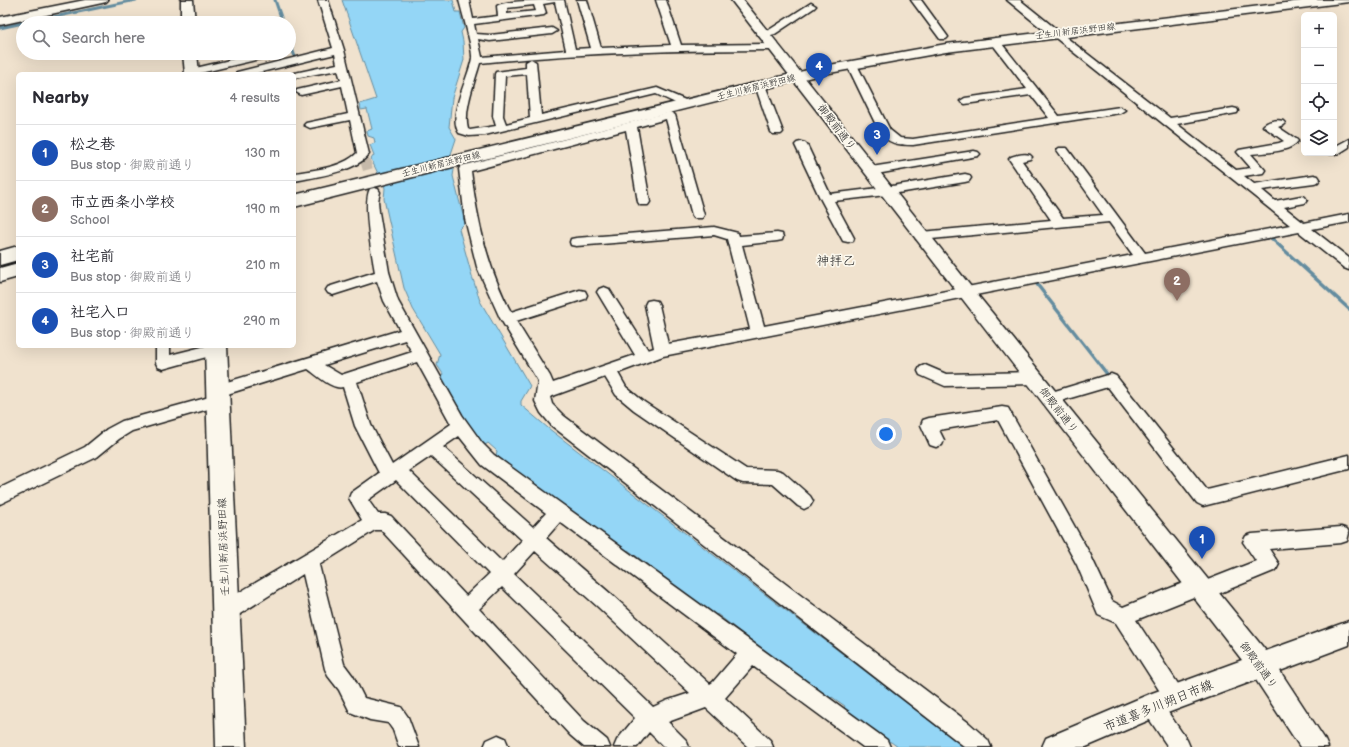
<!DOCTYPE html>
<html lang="en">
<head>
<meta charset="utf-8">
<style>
	body { margin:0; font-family:"Balsamiq Sans","Klee One",sans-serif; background:#f2f2f3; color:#2b2b33 }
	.controls { position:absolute; right:12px; top:12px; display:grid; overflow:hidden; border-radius:6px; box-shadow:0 4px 16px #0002 }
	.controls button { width:36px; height:36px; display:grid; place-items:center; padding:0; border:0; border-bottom:1px solid #e1e1e2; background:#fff; color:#2b2b33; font:20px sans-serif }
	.you { position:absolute; left:886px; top:434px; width:14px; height:14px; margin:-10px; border:3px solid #fff; border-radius:50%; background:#1a73e8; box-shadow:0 0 0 6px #1a73e833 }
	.badge { display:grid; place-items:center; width:26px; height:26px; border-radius:50%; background:#2563eb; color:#fff; font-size:13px; font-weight:700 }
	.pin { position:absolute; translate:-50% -33px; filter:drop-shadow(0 1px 2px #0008) }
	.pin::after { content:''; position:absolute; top:21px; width:14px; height:12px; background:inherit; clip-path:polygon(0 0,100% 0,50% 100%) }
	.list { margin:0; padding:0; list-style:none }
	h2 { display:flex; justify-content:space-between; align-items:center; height:52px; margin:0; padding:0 16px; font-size:17px }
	h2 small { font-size:13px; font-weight:400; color:#7c7c81 }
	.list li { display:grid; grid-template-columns:26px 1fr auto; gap:12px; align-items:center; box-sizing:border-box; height:56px; padding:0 16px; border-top:1px solid #e1e1e2 }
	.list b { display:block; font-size:15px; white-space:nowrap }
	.list p { margin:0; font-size:13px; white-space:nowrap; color:#7c7c81 }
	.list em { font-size:13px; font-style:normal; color:#7c7c81 }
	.icon { flex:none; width:22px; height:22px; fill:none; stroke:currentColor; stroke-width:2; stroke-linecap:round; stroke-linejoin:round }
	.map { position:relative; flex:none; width:1349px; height:747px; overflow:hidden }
	.search { position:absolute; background:#fff; box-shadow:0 4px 16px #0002; left:16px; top:16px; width:280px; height:44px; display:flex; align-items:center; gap:10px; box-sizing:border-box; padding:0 14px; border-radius:22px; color:#7c7c81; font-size:15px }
	.panel { position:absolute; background:#fff; box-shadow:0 4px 16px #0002; left:16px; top:72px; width:280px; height:276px; border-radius:6px }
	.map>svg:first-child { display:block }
</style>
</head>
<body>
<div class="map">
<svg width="1349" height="747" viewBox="0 0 1349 747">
	<rect width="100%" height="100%" fill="#f0e2ce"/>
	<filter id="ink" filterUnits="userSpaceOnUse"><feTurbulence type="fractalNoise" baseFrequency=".025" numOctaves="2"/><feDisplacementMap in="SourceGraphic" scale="8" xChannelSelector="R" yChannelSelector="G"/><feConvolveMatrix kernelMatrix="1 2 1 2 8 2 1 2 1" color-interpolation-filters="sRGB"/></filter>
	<g filter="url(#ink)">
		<path fill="#94d6f6" stroke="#648c9f" d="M342,0H453L456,12H460L464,28L461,32L463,41L464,60L452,98L449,127L456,139L451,154L454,170L453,176L465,223L459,229L472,276L480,301L530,386L521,401V405L548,428L934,724L967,747H898L891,742L884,741L843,711L845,706L832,697L829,701L717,614L715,617L654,572L648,565L628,550L624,554L618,545L541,490L496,455L497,451L488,443L485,445L470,427L441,377L443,374L437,365L440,354L413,309L404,288L384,199L385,188L371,159L374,155L370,145L375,143L374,138L368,136L367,131L372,129L367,109L361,110L360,104L376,99Z"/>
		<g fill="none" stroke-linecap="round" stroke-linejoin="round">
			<path stroke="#648c9f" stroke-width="3" d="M275,0L283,23
				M25,23L136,0
				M0,28L23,23
				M289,40L295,57"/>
			<path stroke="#648c9f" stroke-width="3.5" d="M1266,238L1270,237L1349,309
				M1040,282L1036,283L1107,374"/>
			<path stroke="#c6baaa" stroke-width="10" stroke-dasharray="10 5" stroke-linecap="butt" d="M365,160L372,184"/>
			<path stroke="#c6baaa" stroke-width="14" stroke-dasharray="14 7" stroke-linecap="butt" d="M371,183L374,192"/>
			<defs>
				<path id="minor" d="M318,0H328L344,50L369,154C356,172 315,177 294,181V173C314,170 342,168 357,153L350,120L310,128L304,125L306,123L348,114L342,86L301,95L296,92L297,90L341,80L338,70L294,78V74H290L337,64L335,54L253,74H236L237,72L333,48Z
					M459,0H469L473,19L498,16L497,6C505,0 551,0 564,0L575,49L591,48L577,0H587L601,48L671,45L656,0H666L681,45L773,44L778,47L773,50C675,50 578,53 480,63C475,81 463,111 468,129L470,130L496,126L493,116L495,74L496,72L526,68V62L531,59L536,62L541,115L657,88L690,102L691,104L686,107L682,106L656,94L485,135L469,136L459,133C447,115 469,78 472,58C473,49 462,12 459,0ZM555,2L566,50L482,57L478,39L490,41L552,34L557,31L552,28L490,35L476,34L474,24L544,15L546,13L543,4ZM534,5L536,11L507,14V8ZM527,74L530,118L506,124L503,116L505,76Z
					M911,0H921L948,37L946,39H940Z
					M811,3L816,6L814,8L775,34L763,37L758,34L760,32L769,30Z
					M1055,30L1058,31L1170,118L1233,108L1237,109L1238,111L1237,113L1177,124L1236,170L1251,168L1237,152L1239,150L1279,143L1284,141L1263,126C1267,121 1277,119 1283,121L1285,123L1283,125L1278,127L1296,139L1298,141C1289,153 1265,152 1251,154L1265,170L1263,173L1244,176L1254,184L1314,175L1318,176L1320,179L1318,182L1314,183L1262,190L1275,201L1301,196L1305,197L1307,200L1305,203L1284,207L1304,223L1349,214V222L1312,229L1349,258V270L1344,268L1299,232L663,356L618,373L626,387L644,402L746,469L777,470L783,472L810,496L813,501L810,506L804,509L798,506L773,484L743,483L737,481L634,410L616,395L605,377L550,397L552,404L564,416L969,723L988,740L991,747H965L552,426L541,413L535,401L538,381L500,318L477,267L465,219L459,169L461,166L666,113L670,112L675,115L704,215L702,218H694L692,215L666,119L637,127L650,202L648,205H640L638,202L626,130L471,171C477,220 487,267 511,312L580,290L585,291L587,295L585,299L516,321L550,376L553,383L635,355L597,292L599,289L604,287L609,289L648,350L654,348L645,305L647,301L652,300L657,301L659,305L668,344L750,329L727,239L714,235L576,246L571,245L570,242L571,239L576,238L714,227L738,233L739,236L777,233L782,234L783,237L782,240L777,241L742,245L764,326L1133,255L1109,222L921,240L916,239L915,236L916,233L921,232L1051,220L1009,159L1011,157C1017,155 1024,153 1030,155L1032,157L1030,159L1022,161L1063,218L1103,215L1057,150L1059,148H1067L1145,253L1290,225L1052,35L1050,33Z
					M995,38L998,39L1059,116L1120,107L1125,110L1120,113L913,145C898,145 888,144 879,131L847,65L848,63H856L890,130L900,138L913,139L1049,118L1031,95L965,104L960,101L965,98L1027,89L990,41Z
					M260,53H278L277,55L196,74H187L186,72L187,70Z
					M760,82L765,85L783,132L781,134H773L771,132L755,85Z
					M1349,139V147L1338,154H1330L1329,153H1334V147Z
					M801,142L805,143L807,145L830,194L886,187L965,174L969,175L971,178L969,181L965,182L886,195L834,201L854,238L853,241L848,242L843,241L820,198L795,145L797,143Z
					M974,151L978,152L980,154L978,156L871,175L867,174L865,171L867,168L871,167Z
					M374,188L378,189L380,192L378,201L379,212L389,272L398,301L462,415L482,443L494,455L887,740L890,747H863L753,666L725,698L770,740L773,747H748L706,708L668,722L686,740L689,747H664L649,732L637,747H614L617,740L635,718L502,587L479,609L584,721L607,740L610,747H584L570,735L381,530H375L319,565L344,664L353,676L364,698L401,707L408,717L419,747H399L393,730L388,723L370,720L350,712L339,690L328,676L325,669L303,574L232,619L225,621L218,619L216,612L218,605L362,520L349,498L351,493L379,473L355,426L343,387C332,390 317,375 308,369L221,396L225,401L222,405L132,431L119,439L97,457L0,504V488L85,447L107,429L122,421L213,396L209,391L212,387L217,385L400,330L384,301L377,281L333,295L328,293L326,290L328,287L375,272C372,255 362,202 370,189ZM405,340L412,352L341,375L324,365ZM417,362L451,424L392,465L371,425L357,382ZM459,436L482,465L546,513L533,527L443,447ZM431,456L522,540L502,562L409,471ZM396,480L489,574L466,596L391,516L385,514H378L368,500ZM560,522L737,654L713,682L710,684L612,595L546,538ZM535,551L598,607L690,693L666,701L653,707L514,574Z
					M156,346H170V355L206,346H222L223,349L221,353L163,369L158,367L156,363Z
					M925,365L946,374L1034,372L1039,374L1042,378L1039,382L1034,384L945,386L920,375L918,371L920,367Z
					M1111,374L1116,376L1207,490L1349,455V469L1203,506L1197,503L1108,387L1050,404L1045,402L1042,398L1045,394Z
					M1002,407L1008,408L1090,554L1112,601L1123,607L1198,577L1205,581L1256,561L1243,542L1246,536L1252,534L1341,527L1347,529L1349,533L1347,541L1341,543L1269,549L1279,564L1276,570L1203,600L1196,596L1136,620L1182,690L1185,697L1182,704L1175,707L1168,704L1116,623L1098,615L1077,565L998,420L939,430L944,440L942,445L936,447L930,445L921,425L923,420L929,418Z
					M1152,696L1159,699L1187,740L1190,747H1168L1145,713L1142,706L1145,699Z
					M498,735L505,738L508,745V747H484L487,740Z"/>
				<path id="tertiary" d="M85,0H108L106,2L102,3L0,25V17Z
					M731,0H743L972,288L1266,651L1349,621V645L1280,671L1324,738L1328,747H1300L1256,680L1154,718L1086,747H1042L1046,738L1152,693L1242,660Z
					M1007,0H1020L1061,33L1059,36H1051Z"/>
				<path id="secondary" d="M181,0H193L195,23H181Z
					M183,53H197L199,74H185Z"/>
				<path id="primary" d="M1310,0H1349V2L946,52L824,74L294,207V195L824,66L946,44Z
					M18,246V260L0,265V251Z
					M18,263V277L0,282V268Z
					M205,346H227L246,747H216Z"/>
			</defs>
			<use href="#minor" stroke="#1c1c1c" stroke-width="3"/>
			<use href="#tertiary" stroke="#1c1c1c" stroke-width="3"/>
			<use href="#secondary" stroke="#1c1c1c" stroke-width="3"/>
			<use href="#primary" stroke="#1c1c1c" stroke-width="3"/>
			<use href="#minor" fill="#fbf7ec" fill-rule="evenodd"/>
			<use href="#tertiary" fill="#fbf7ec" fill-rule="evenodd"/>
			<use href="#secondary" fill="#fbf7ec" fill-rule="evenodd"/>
			<use href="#primary" fill="#fbf7ec" fill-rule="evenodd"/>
		</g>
	</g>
	<g text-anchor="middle" stroke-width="3.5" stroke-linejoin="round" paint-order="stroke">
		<g font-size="9" fill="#1c1c1c" stroke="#fbf7ec">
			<text transform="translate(1075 31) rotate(-7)" y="3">壬生川新居浜野田線</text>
			<text transform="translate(756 87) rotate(-14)" y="3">壬生川新居浜野田線</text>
			<text transform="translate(441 164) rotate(-14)" y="3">壬生川新居浜野田線</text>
		</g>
		<g font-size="11" fill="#1c1c1c" stroke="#fbf7ec">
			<text transform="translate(837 127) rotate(53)" y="4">御殿前通り</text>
			<text transform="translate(1059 410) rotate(52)" y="4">御殿前通り</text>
			<text transform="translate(223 547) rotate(-92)" y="4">壬生川新居浜野田線</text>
			<text transform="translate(1259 665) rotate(54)" y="4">御殿前通り</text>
		</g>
		<g font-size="13" fill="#1c1c1c" stroke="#fbf7ec">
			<text x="836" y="265">神拝乙</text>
		</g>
		<g font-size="13" fill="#1c1c1c" stroke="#fbf7ec">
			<text transform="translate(1158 705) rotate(-22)" y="5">市道喜多川朔日市線</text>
		</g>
	</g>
</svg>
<div class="controls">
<button>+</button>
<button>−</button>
<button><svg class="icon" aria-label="locate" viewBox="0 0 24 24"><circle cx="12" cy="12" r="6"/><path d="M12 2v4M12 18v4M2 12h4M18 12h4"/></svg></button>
<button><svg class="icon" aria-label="layers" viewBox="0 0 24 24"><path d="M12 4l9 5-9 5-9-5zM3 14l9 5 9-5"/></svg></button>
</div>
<div class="you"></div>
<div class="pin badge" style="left:1202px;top:559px;background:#1a4fb4">1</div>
<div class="pin badge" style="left:1177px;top:301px;background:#8d6e63">2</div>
<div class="pin badge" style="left:877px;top:155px;background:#1a4fb4">3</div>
<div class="pin badge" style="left:819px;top:86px;background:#1a4fb4">4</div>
<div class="search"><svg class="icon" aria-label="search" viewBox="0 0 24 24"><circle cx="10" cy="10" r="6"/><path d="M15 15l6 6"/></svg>Search here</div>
<section class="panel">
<h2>Nearby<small>4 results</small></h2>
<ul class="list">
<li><span class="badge" style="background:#1a4fb4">1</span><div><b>松之巷</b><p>Bus stop · 御殿前通り</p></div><em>130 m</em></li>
<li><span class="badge" style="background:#8d6e63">2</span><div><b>市立西条小学校</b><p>School</p></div><em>190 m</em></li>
<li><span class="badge" style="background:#1a4fb4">3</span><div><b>社宅前</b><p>Bus stop · 御殿前通り</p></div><em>210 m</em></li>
<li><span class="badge" style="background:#1a4fb4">4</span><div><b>社宅入口</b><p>Bus stop · 御殿前通り</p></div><em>290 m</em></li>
</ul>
</section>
</div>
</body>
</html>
